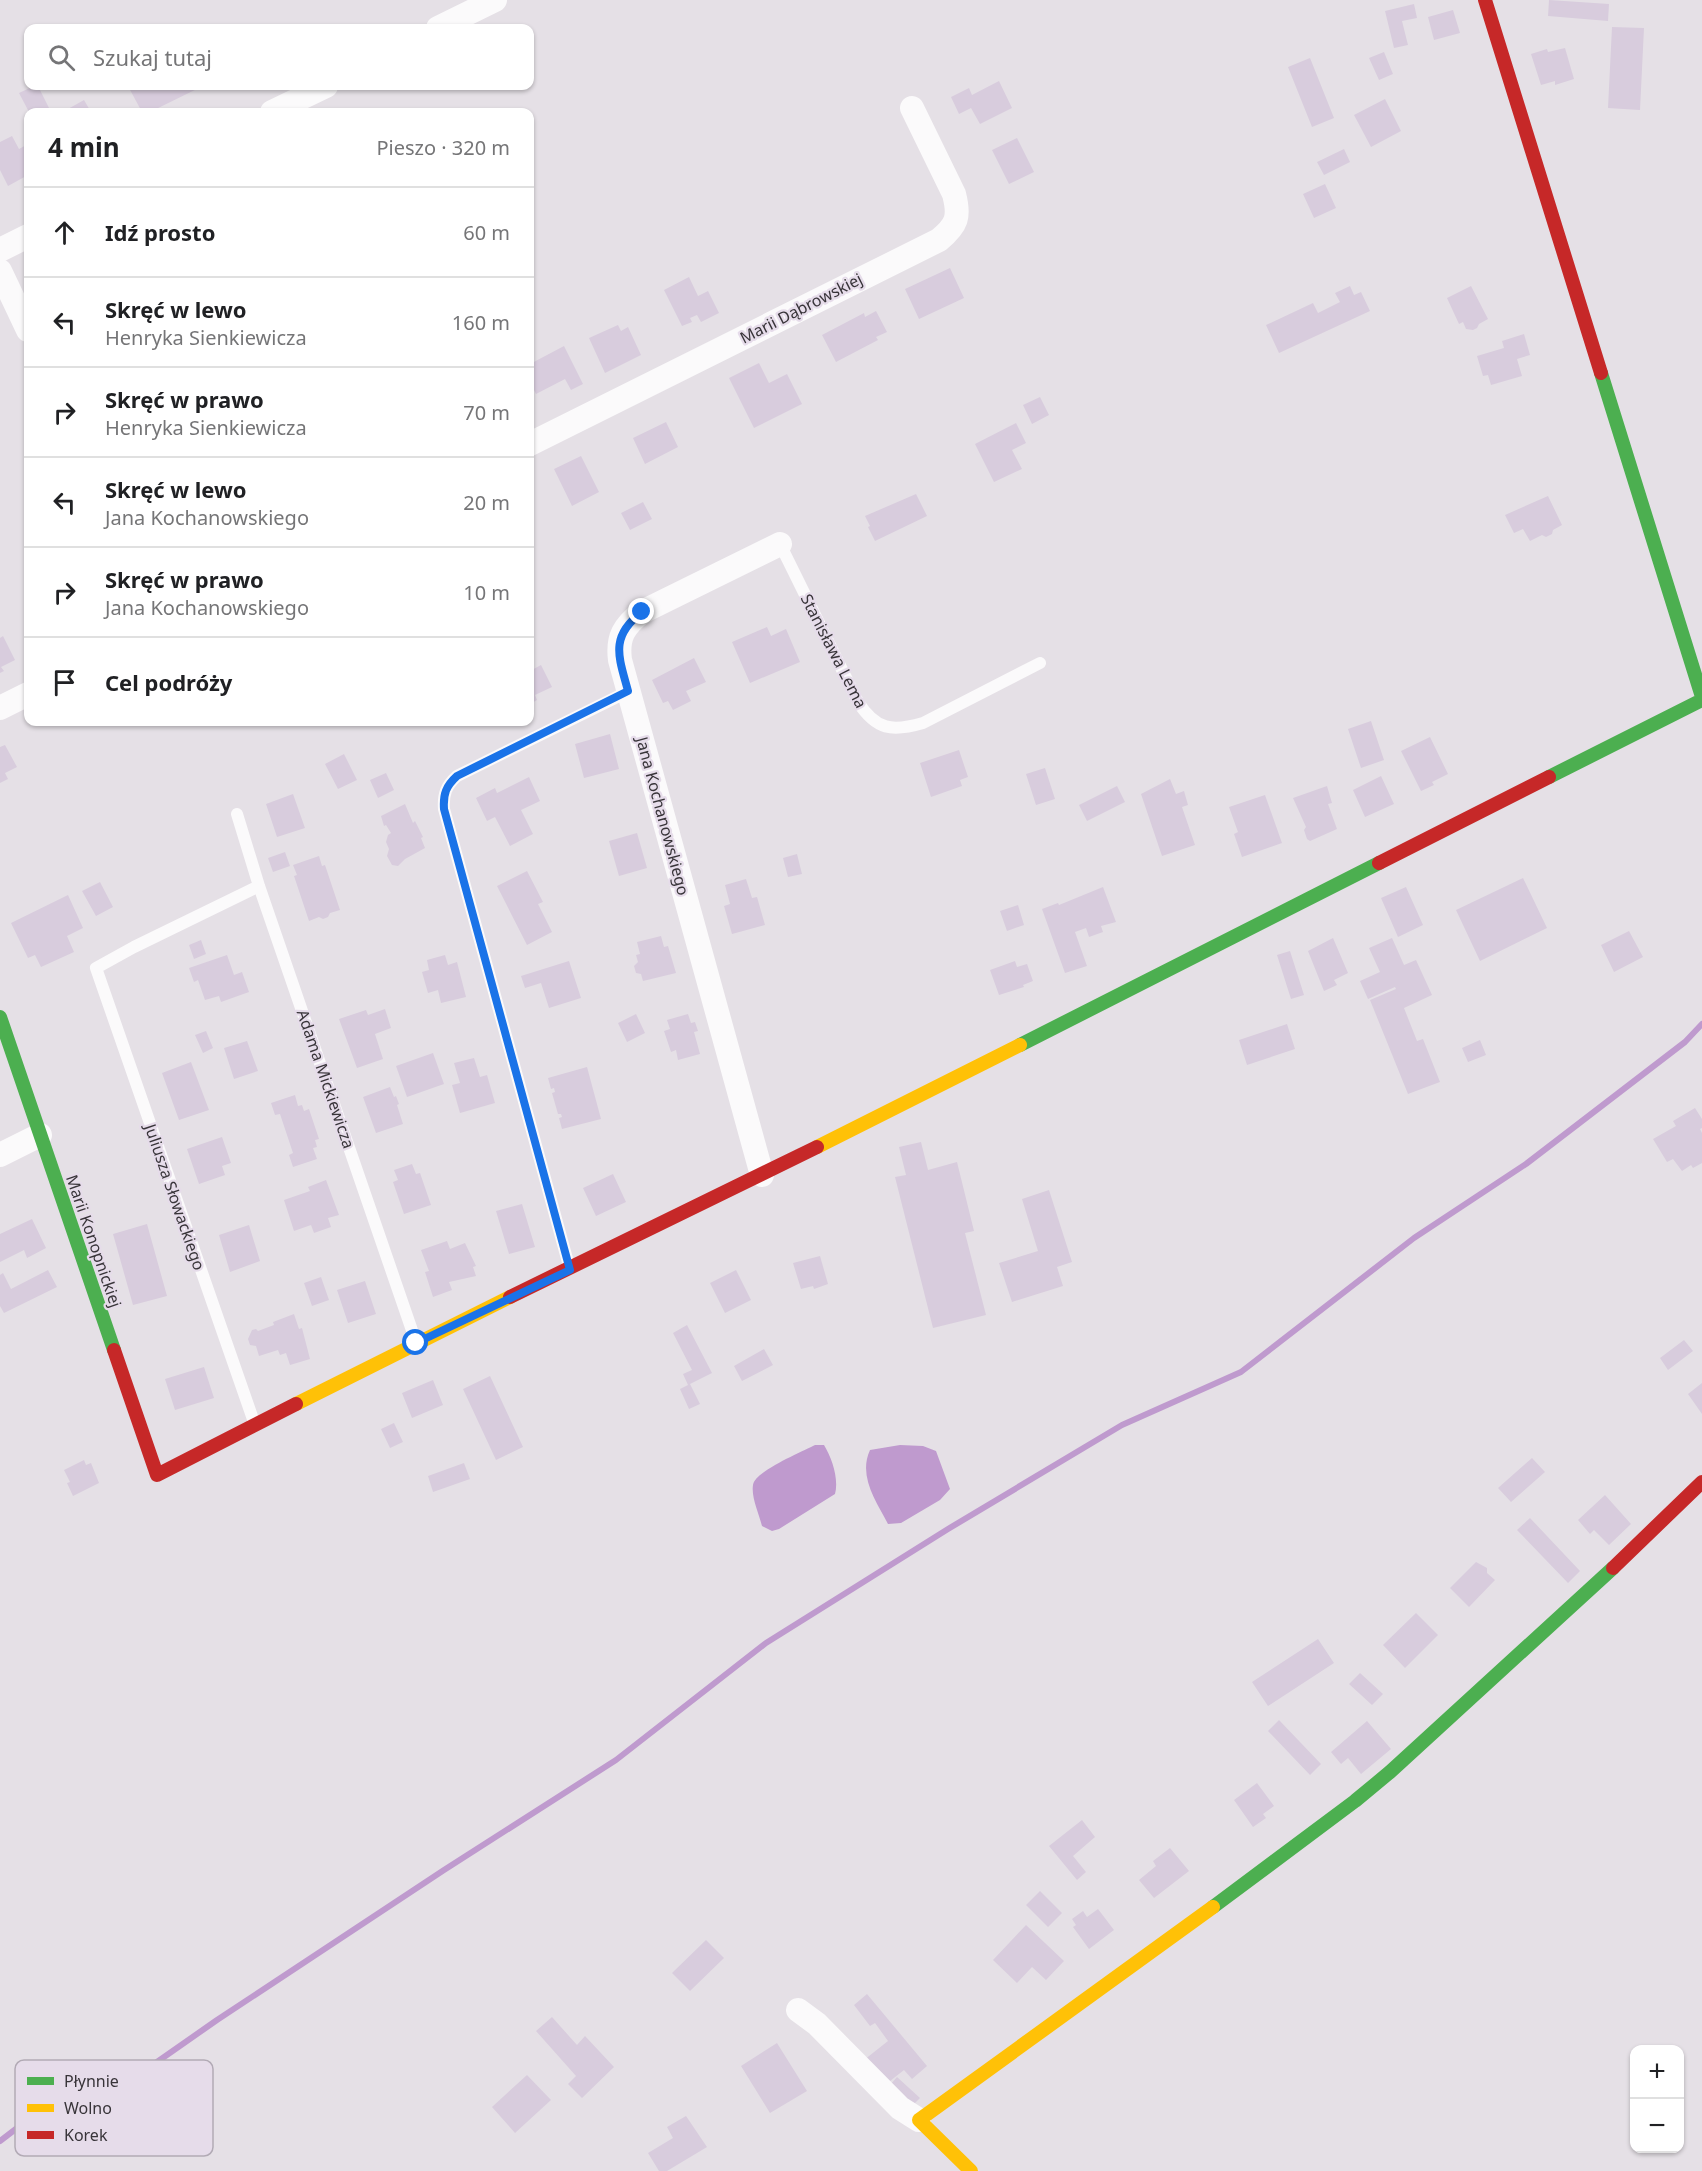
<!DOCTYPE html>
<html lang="pl">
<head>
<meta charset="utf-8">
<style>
	body { margin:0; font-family:"Noto Sans",sans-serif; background:#f6f6f6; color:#202124 }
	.controls { position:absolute; right:18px; bottom:18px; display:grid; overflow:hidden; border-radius:12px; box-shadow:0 2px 4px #0004 }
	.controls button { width:54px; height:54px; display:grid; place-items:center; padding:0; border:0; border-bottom:2px solid #e0e0e0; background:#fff; color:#202124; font:30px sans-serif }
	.stop { position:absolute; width:18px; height:18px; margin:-14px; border:4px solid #1a73e8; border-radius:50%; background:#fff }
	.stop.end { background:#1a73e8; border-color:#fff; box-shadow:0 2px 6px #0008 }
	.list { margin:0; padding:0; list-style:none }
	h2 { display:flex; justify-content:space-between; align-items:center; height:78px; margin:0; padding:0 24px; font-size:26px }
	h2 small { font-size:20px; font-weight:400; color:#757577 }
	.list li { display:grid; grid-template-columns:39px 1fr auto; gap:18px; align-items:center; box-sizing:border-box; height:90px; padding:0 24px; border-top:2px solid #e0e0e0 }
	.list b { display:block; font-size:22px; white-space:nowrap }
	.list p { margin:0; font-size:20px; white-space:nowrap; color:#757577 }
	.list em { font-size:20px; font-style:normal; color:#757577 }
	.icon { flex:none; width:33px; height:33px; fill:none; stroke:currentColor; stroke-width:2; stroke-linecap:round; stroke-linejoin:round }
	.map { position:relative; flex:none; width:1702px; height:2171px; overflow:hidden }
	.search { position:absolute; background:#fff; box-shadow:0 2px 4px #0004; left:24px; top:24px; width:510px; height:66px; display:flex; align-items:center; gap:15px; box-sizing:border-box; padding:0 21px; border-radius:12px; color:#757577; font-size:22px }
	.panel { position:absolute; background:#fff; box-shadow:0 2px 4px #0004; left:24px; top:108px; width:510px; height:618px; border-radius:12px }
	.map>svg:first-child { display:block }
</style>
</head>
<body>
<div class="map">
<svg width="1702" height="2171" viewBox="0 0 1702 2171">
	<rect width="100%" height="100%" fill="#e5e0e6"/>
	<path fill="#bf9ace" d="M815,1445H824C832,1458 839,1479 835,1494L779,1529L772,1531L762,1526C759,1514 751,1497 753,1485C755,1471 802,1452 815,1445Z
		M900,1445L923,1446L936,1451L950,1489L940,1500L901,1523L888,1524C876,1501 858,1476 870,1450Z"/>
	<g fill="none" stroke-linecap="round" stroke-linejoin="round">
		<path stroke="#bf9ace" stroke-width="6" d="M0,2141L77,2082L134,2078L217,2020L444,1870L616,1760L766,1643L948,1529L1122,1425L1241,1372L1414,1238L1526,1164L1685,1042L1702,1024"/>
	</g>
	<path fill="#d8ccdd" d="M1549,0L1609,4L1608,21L1548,16Z
		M1414,4L1417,18L1402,21L1408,45L1394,48L1385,11Z
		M1453,10L1460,33L1434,40L1428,17Z
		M1612,27L1644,28L1640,110L1608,108Z
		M1565,48L1574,79L1555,85V81L1541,85L1531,54L1547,49L1548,52Z
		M1384,52L1393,74L1379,80L1369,58Z
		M1310,58L1334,118L1312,127L1288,67Z
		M999,81L1012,108L980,124L971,108L959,114L951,97L969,88L972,95Z
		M34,86H38L51,112H29L19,93Z
		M134,86H203L150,112H142L129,88Z
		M1385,99L1401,131L1371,147L1354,115Z
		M84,100L91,112H70L68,109Z
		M12,136L19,149L28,144V175L8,186L0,170V142Z
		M1017,138L1034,172L1009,184L992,150Z
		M1344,149L1350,162L1324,175L1317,162Z
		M1325,184L1336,208L1314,218L1303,194Z
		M950,268L964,298L919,319L905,289Z
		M689,277L698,296L708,291L719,313L701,322L697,315L690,318L692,322L682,326L664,290Z
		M1350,286L1354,295L1361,292L1370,311L1279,353L1266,325L1313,303L1318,313L1340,302L1335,293Z
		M1471,286L1488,319L1479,324L1477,328L1473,330L1466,329L1463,322L1459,324L1447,298Z
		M876,311L887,332L876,337L878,340L836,362L822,335L864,313L865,317Z
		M618,325L621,331L628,327L641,355L605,373L589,338Z
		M1524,334L1530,355L1517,359L1522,376L1491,385L1488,375L1483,376L1477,356L1504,348L1502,341Z
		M564,346L583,384L571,390L565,379L536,394L530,382V364Z
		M759,363L769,383L787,374L802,404L754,428L729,378Z
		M1040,397L1049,415L1032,424L1023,405Z
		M666,422L678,447L645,464L633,438Z
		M1016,423L1026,443L1012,450L1022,469L994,482L975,444Z
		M581,456L599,492L572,506L554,469Z
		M916,494L927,516L875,541L868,527L870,526L865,516Z
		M1548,496L1562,525L1553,530L1552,534L1546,537L1542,535L1530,541L1523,529L1514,533L1505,515Z
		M643,502L652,519L630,530L621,513Z
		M767,627L771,636L786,629L800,662L750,683L732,642Z
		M3,636L15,660L1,667L4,671L0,673V638Z
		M694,658L706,682L686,691L691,701L673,710L668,701L663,703L652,680Z
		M541,665L552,687L535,695L537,700L530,704V671Z
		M1371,721L1384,760L1361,768L1348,729Z
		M610,734L619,769L584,778L575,744Z
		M1430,737L1448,774L1432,782L1434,785L1421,791L1401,751Z
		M5,745L17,767L5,773L8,779L0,783V747Z
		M959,750L968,777L960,780L962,786L931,797L920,763Z
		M344,754L357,780L338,789L325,764Z
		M1045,768L1055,799L1036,805L1026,774Z
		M386,773L394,790L378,798L370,780Z
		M1381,776L1394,804L1365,817L1353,790Z
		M529,777L540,801L521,810L533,834L510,846L495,817L487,821L476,798L495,788L497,793Z
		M1170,779L1176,794L1184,791L1188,805L1182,807L1195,845L1162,856L1141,794Z
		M1117,786L1125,802L1087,821L1079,805Z
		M1327,786L1332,803L1328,804L1337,829L1310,841L1307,839L1304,830L1306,827L1293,798Z
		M293,794L305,828L277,837L266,804Z
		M1265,795L1282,843L1242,857L1234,834L1238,832L1229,807Z
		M405,804L413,823L415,821L423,837L421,838L425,848L405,859L398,866L392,865L387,856L389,849L386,842L388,835L391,833L386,825L384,826L381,816Z
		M637,833L647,868L619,876L609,841Z
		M285,852L290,866L273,872L268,858Z
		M797,854L802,874L788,877L783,858Z
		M319,856L322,866L325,865L340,910L330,913L328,917L323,919L319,917L309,921L294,876L297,875L293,865Z
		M527,871L543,902L538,904L552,932L527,945L497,886Z
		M1523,878L1547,928L1480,961L1456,910Z
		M746,879L752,898L757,897L765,925L732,934L724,906L730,904L725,885Z
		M100,882L113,907L96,916L82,891Z
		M1103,887L1116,922L1101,926L1103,932L1089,937L1086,928L1075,932L1087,966L1065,973L1042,909L1058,903L1059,905Z
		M1406,887L1423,925L1398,937L1381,898Z
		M68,895L83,928L67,936L74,952L41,967L35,955L28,958L11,923Z
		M1018,905L1024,925L1007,931L1000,911Z
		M1629,931L1643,957L1614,972L1601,945Z
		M661,936L664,947L668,946L676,973L643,981L641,974L636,973L634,966L638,962L636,955L640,954L637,942Z
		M1333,938L1348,973L1334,980L1337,985L1324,991L1308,951Z
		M1392,938L1404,965L1416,960L1432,995L1404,1008L1417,1041L1423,1039L1440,1082L1408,1094L1370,1000L1396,989L1395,987L1368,999L1360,981L1380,972L1369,948Z
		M201,940L206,954L194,959L189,945Z
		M1290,951L1304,995L1291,999L1277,955Z
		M227,955L234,975L242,972L249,992L221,1002L219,996L205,1000L198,980L194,982L189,968Z
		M445,955L448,965L457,962L466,997L441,1003L438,990L428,993L422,972L429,970L427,960Z
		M569,961L581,998L549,1008L541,983L525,988L521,976Z
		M1015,961L1017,967L1027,964L1033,981L1023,985L1024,987L999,995L990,970Z
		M385,1009L391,1028L375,1034L383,1059L357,1068L339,1019L366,1010L368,1015Z
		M636,1014L645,1033L627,1042L618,1023Z
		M688,1014L691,1023L695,1022L698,1031L694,1032L700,1054L678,1060L676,1050L671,1052L664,1031L670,1029L667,1020Z
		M1287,1024L1295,1049L1247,1065L1239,1040Z
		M206,1031L213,1048L203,1053L195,1035Z
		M1480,1040L1486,1055L1468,1062L1462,1048Z
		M247,1041L258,1071L234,1079L224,1048Z
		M433,1053L444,1084L407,1097L396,1066Z
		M474,1058L480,1077L487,1075L495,1103L460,1113L452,1085L460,1083L454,1063Z
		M191,1062L209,1110L179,1120L162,1073Z
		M587,1067L601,1119L562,1129L559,1118L562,1117L561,1114H558L552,1093L555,1092L554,1088L551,1089L548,1078Z
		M390,1087L394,1097L396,1096L399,1104L397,1105L403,1124L376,1133L363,1097Z
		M295,1095L298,1106L302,1105L304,1111L309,1109L319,1139L315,1140L317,1147L313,1148L317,1159L293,1167L289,1155L293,1153L280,1114L275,1115L271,1103Z
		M1695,1108L1702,1119V1128L1700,1129L1702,1133V1163L1693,1168L1691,1165L1682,1171L1673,1159L1667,1162L1653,1139L1676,1126L1673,1121Z
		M222,1137L231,1163L222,1166L225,1175L199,1184L187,1149Z
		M921,1142L928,1170L957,1162L974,1231L965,1233L986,1315L933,1328L895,1177L906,1175L899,1147Z
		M412,1164L416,1174L420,1173L431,1205L404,1214L393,1182L398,1180L394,1170Z
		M613,1174L626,1202L596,1216L583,1188Z
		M326,1180L339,1215L328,1218L331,1227L314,1233L311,1225L294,1231L284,1200L310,1191L308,1187Z
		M1049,1190L1072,1262L1057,1267L1063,1286L1012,1302L999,1263L1038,1251L1022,1199Z
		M522,1204L535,1247L509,1254L496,1211Z
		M32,1219L46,1248L27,1258L24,1250L0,1262V1234Z
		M147,1224L167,1296L133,1305L113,1234Z
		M249,1225L260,1261L230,1272L219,1235Z
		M447,1241L450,1249L465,1243L476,1266L473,1267L476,1276L449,1282L452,1290L433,1297L425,1272L429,1271L421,1250Z
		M820,1256L828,1284L814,1289L813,1286L801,1289L793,1263Z
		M48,1270L57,1287L4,1313L0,1306V1275L3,1273L11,1289Z
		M736,1270L751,1300L725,1313L710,1283Z
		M321,1277L329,1300L312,1306L304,1283Z
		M365,1281L376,1314L348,1323L337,1290Z
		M294,1314L299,1329L302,1328L310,1359L290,1365L286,1353L280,1355L278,1350L259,1356L256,1346L250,1345L248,1339L252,1330L256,1329L258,1331L274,1325L273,1322Z
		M687,1325L712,1373L690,1384L700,1404L689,1409L680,1389L688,1385L683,1374L692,1370L673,1333Z
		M1684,1340L1693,1351L1668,1370L1660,1358Z
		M764,1349L773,1365L742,1381L734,1366Z
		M204,1367L214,1398L175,1410L165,1379Z
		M490,1376L523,1447L496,1460L463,1389Z
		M433,1380L443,1405L412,1418L402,1393Z
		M1702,1383V1414L1688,1394Z
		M394,1423L403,1442L390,1448L381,1429Z
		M1532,1458L1545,1472L1511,1502L1498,1488Z
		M84,1460L86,1465L91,1463L99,1483L73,1496L67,1483L70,1482L64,1470Z
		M464,1463L470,1479L433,1492L428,1476Z
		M1605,1495L1631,1524L1609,1545L1594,1530L1590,1534L1578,1520Z
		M1530,1518L1580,1571L1568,1583L1517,1530Z
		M1476,1562L1487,1568V1573L1495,1580L1469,1607L1450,1588Z
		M1416,1613L1438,1635L1405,1668L1383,1645Z
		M1318,1639L1334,1663L1268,1706L1252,1682Z
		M1360,1673L1383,1694L1372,1705L1349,1684Z
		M1279,1720L1321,1764L1310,1775L1268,1731Z
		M1367,1721L1391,1749L1361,1774L1348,1758L1341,1764L1331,1752Z
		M1257,1783L1274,1806L1263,1814L1266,1818L1253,1827L1234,1800Z
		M1082,1820L1095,1837L1073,1856L1086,1872L1077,1880L1049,1846Z
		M1170,1848L1189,1871L1154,1898L1139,1880L1156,1866L1153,1861Z
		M1040,1891L1062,1913L1048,1927L1026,1905Z
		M1098,1909L1114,1930L1089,1949L1073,1927L1076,1925L1072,1919L1083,1911L1087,1917Z
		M1026,1925L1064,1961L1046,1980L1032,1967L1017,1983L993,1960Z
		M706,1940L724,1958L690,1991L672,1973Z
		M867,1994L927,2066L912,2079L904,2070L885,2085L864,2060L888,2041L875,2023L870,2026L854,2005Z
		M552,2017L577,2045L585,2036L614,2067L582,2098L568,2084L576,2076L536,2031Z
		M777,2043L807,2091L770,2113L741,2066Z
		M527,2075L551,2100L515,2133L492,2107Z
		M897,2077L920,2098L912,2106L890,2085Z
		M686,2116L707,2147L667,2171H659L648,2153L673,2138L667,2127Z"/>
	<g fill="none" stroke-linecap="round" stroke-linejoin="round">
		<path stroke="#fbfafb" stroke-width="12" d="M780,544L858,702C876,730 892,732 923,723L1040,663
			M237,814L259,886L416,1342
			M569,1266L444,809C443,794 446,786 457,776L629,691
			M255,1425L96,968L134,947L259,886"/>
		<path stroke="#fbfafb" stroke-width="24" d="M438,28L495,0
			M272,112L326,86
			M0,250L28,236
			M0,271L28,330
			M530,444L939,240C957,225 960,217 954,194L912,108
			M0,708L28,694
			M0,1155L40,1135
			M762,1175L620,660C617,637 624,626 642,612L780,544
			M798,2010L817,2024L900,2108L919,2120"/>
		<path stroke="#4caf50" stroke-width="14" d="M1601,373L1702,697
			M1549,777L1702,700
			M0,1017L114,1350
			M1020,1045L1379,863
			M1213,1907L1355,1801L1390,1772L1613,1568"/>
		<path stroke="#ffc107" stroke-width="14" d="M817,1147L1020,1045
			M296,1404L510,1297
			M971,2171L919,2120L1213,1907"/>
		<path stroke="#c62828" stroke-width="14" d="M1485,0L1601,373
			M1379,863L1549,777
			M510,1297L817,1147
			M114,1350L157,1475L296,1404
			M1613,1568L1702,1482"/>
	</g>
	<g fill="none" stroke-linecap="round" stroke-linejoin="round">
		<path stroke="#1a73e8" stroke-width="8" d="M416,1343L570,1270L444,809C443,794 446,786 457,776L628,691C619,657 609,637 642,612"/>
	</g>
	<g text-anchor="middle" stroke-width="4.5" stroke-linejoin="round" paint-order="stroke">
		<g font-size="16" fill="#383439" stroke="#e6dcea">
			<text transform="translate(801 308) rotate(-27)" y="6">Marii Dąbrowskiej</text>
			<text transform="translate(834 651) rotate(63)" y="6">Stanisława Lema</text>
			<text transform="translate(663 816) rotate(75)" y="6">Jana Kochanowskiego</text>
			<text transform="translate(326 1079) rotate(71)" y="6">Adama Mickiewicza</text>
			<text transform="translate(175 1197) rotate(71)" y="6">Juliusza Słowackiego</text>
			<text transform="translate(94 1241) rotate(71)" y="6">Marii Konopnickiej</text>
		</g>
	</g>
	<rect x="15" y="2060" width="198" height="96" rx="9" fill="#e6dcea" stroke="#b2aab5" stroke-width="1.5"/>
	<rect x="27" y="2077" width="27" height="8" fill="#4caf50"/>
	<rect x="27" y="2104" width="27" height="8" fill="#ffc107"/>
	<rect x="27" y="2131" width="27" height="8" fill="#c62828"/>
	<g font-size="16" fill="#383439">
		<text x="64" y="2087">Płynnie</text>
		<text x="64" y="2114">Wolno</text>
		<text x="64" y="2141">Korek</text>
	</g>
</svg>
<div class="controls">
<button>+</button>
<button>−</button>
</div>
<div class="stop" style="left:416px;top:1343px"></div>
<div class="stop end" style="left:642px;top:612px"></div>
<div class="search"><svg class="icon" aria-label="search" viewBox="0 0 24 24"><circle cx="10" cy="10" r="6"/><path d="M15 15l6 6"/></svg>Szukaj tutaj</div>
<section class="panel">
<h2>4 min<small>Pieszo · 320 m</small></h2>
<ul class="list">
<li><svg class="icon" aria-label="ahead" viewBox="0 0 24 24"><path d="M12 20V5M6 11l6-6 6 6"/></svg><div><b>Idź prosto</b></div><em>60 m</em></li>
<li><svg class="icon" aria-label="left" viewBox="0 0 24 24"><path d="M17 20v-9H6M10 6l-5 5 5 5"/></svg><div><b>Skręć w lewo</b><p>Henryka Sienkiewicza</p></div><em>160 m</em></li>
<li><svg class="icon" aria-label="right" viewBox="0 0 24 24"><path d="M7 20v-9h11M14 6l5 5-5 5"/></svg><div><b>Skręć w prawo</b><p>Henryka Sienkiewicza</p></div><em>70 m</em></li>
<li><svg class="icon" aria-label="left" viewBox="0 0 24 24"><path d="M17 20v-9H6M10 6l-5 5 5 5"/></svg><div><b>Skręć w lewo</b><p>Jana Kochanowskiego</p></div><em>20 m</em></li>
<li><svg class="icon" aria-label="right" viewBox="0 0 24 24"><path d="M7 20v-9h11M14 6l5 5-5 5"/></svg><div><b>Skręć w prawo</b><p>Jana Kochanowskiego</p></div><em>10 m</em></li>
<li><svg class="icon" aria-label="arrive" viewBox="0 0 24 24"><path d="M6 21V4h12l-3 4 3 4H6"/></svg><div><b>Cel podróży</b></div></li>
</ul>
</section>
</div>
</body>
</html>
